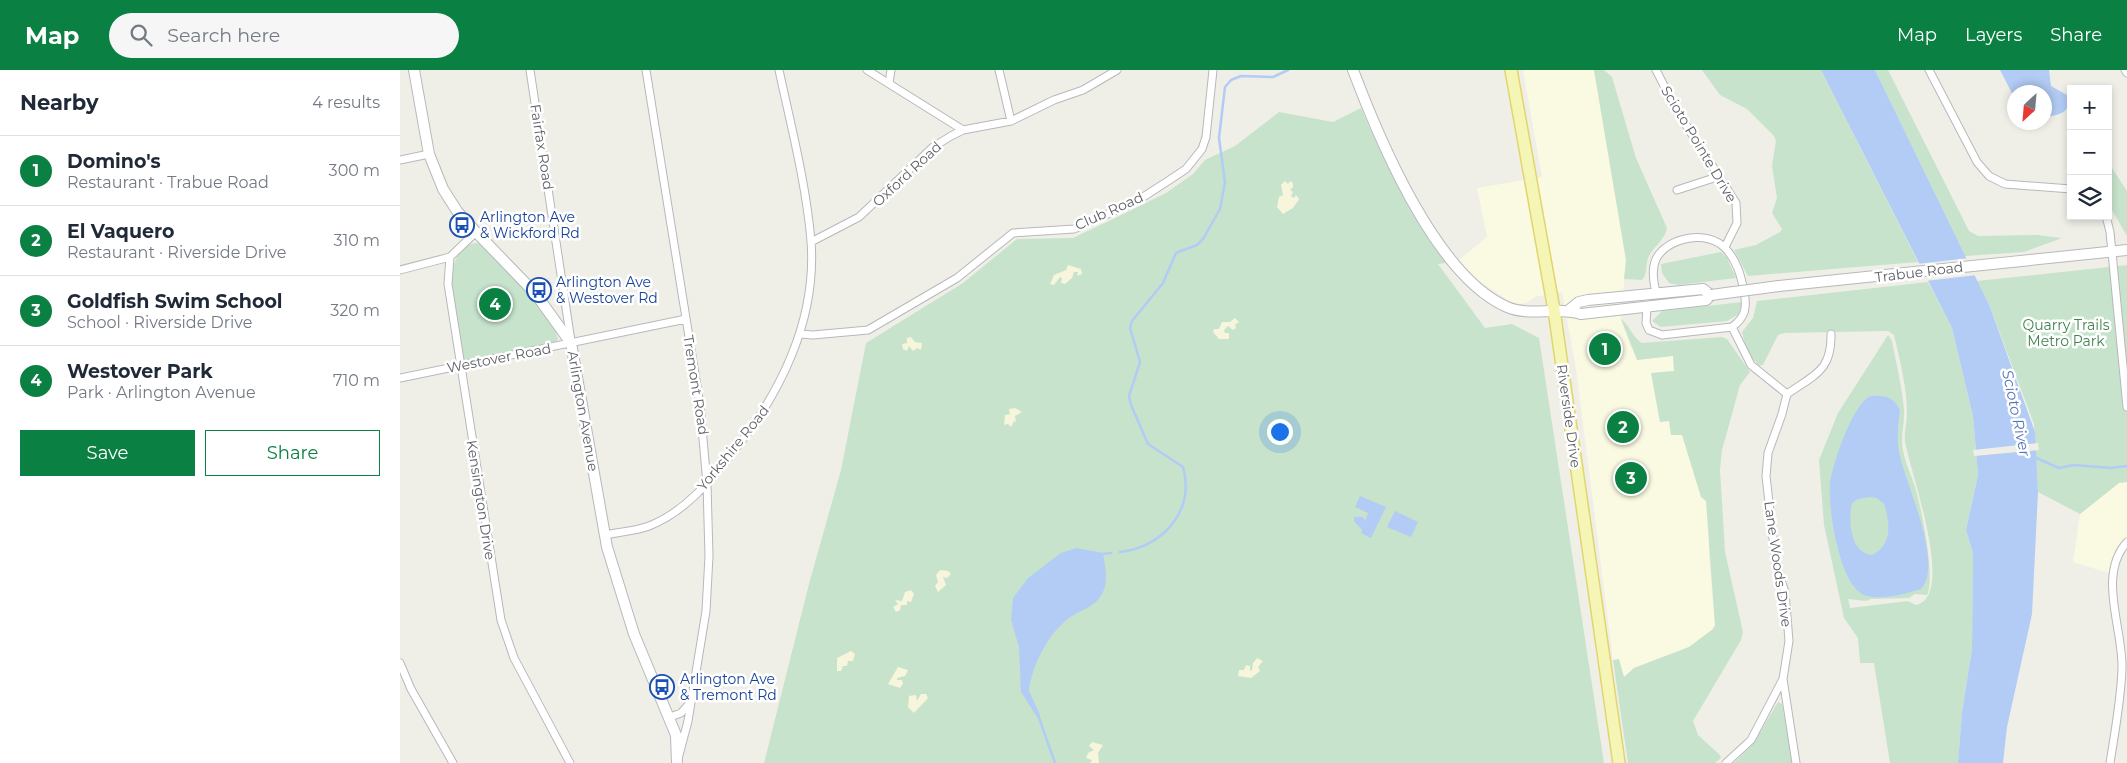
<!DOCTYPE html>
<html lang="en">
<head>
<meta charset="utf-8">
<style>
	body { margin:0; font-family:Montserrat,sans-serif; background:#f6f6f7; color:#1f2937 }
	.controls { position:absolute; right:15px; top:15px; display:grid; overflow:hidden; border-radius:0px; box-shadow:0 2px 8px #0003 }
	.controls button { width:45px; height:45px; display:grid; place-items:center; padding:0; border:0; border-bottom:1px solid #e0e1e3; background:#fff; color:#1f2937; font:25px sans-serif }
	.compass { position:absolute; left:1607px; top:15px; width:45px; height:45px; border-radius:50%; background:#fff; box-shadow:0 2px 8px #0003; rotate:206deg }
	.you { position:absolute; left:879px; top:361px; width:18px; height:18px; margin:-12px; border:4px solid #fff; border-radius:50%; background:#1a73e8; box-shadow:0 0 0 8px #1a73e833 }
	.badge { display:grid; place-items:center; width:32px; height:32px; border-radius:50%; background:#0b8043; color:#fff; font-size:16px; font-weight:700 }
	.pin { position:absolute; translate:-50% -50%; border:2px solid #fff; box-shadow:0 1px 5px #0006 }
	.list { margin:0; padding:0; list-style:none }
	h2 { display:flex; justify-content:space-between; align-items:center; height:65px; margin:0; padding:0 20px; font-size:21px }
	h2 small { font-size:16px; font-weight:400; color:#747a83 }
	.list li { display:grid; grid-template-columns:32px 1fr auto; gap:15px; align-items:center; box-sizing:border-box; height:70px; padding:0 20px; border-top:1px solid #e0e1e3 }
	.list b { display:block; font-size:19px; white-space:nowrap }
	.list p { margin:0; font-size:16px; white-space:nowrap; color:#747a83 }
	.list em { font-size:16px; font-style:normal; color:#747a83 }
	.actions { display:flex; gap:10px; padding:15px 20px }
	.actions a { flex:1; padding:11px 0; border:1px solid #0b8043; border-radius:0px; text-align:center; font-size:18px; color:#0b8043 }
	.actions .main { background:#0b8043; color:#fff }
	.icon { flex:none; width:28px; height:28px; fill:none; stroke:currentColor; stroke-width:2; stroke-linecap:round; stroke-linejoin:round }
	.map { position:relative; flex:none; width:1727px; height:693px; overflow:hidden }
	header { display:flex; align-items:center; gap:30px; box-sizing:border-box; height:70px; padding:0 25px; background:#0b8043; color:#fff }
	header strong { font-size:24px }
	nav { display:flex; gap:28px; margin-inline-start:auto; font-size:18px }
	.search { width:350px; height:45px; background:#f6f6f7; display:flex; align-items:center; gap:12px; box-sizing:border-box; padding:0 18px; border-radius:28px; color:#747a83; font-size:19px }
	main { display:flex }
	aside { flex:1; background:#fff }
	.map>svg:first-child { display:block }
</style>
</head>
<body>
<header>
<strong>Map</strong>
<div class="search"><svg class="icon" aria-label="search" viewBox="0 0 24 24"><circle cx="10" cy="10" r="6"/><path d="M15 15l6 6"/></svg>Search here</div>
<nav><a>Map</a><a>Layers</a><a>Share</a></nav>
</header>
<main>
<aside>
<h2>Nearby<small>4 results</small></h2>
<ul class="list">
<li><span class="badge">1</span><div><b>Domino's</b><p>Restaurant · Trabue Road</p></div><em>300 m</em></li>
<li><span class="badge">2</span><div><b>El Vaquero</b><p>Restaurant · Riverside Drive</p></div><em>310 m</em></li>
<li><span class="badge">3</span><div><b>Goldfish Swim School</b><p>School · Riverside Drive</p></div><em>320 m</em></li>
<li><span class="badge">4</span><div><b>Westover Park</b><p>Park · Arlington Avenue</p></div><em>710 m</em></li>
</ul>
<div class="actions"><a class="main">Save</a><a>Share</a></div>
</aside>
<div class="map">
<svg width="1727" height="693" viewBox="0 0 1727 693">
	<rect width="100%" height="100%" fill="#efefe8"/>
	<path fill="#faf9e2" d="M1123,0H1194L1226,190L1221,249L1231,278L1273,286L1274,301L1252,303L1260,352L1269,351L1282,364L1301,427L1306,431L1308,437L1309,487L1315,555L1313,559L1289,577L1234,598L1223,608L1219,589L1213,590L1176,299L1162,222L1135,227L1128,232L1121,234L1112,233L1075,208L1059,190L1087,167L1077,118L1142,107Z
		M1727,412V472L1712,504L1673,492L1680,444L1719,413Z"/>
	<path fill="#c7e3cc" d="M1194,0H1204L1212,7L1236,88L1267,158C1265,170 1254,176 1249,186C1245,194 1248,204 1242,210L1224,209L1226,190Z
		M1302,0H1421L1518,192L1348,206L1334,180L1356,175L1380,162L1382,159L1372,143L1377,128L1372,96L1376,71L1374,66L1347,39L1320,25Z
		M1475,0H1488L1569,161L1578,166L1637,165L1662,168L1624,182L1565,186Z
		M961,38C984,93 1012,144 1046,193L1038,194L1085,258L1112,254L1139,268L1204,693H364L409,514L441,400L466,273L563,213L617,169L673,168L713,149L766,123L793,104L805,90L835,76L879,42L933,52Z
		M1708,92L1727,121V166L1708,133Z
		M76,173L81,174C102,196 152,239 158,269L155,273L64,290L50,213C52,198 57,174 76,173Z
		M1321,182L1327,188L1336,208L1278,215L1269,213L1262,203L1261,194Z
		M1727,195V412L1719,413L1680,444L1638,422L1634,354L1590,237L1577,211Z
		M1528,212L1552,258L1573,346L1578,405L1566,460L1573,483L1572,579L1562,642L1558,693H1490L1474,593H1460L1458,568L1444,548L1424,455L1419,390L1438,343L1488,265L1492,271C1496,293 1502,316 1504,339C1505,353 1500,366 1503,380C1505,393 1511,404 1515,417C1521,436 1536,508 1527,525L1515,524L1509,528L1471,529L1466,531L1448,529L1450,538L1508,531L1516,535C1557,526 1509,399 1505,371C1504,362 1507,353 1507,344C1507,318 1500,291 1494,265L1488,261L1384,263L1378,265L1363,295L1359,296L1347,282L1342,262L1353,248L1357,231Z
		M1342,232L1339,244L1327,251L1261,257L1252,251L1262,241Z
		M1221,249C1230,256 1233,268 1242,273L1322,267L1327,269L1350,302L1340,315L1322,380L1320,400L1325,482L1343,562L1341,570L1293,651L1298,665L1320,685L1321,688L1315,693H1228L1213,590L1219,589L1224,607L1234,598L1289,577L1313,559L1315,555L1306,431L1301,427L1282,365H1271L1269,351L1260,352L1251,303L1274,301L1273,286L1237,290Z
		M1378,632L1382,634L1393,693H1334L1353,674Z"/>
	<path fill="#f7f5db" d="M885,111L888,114L890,111L893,113V117L890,120L893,122L891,126L894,128L896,125L899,129L893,138L883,144L877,137L879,127L883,125L881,115Z
		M668,195L681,199L682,204L677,206L678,202H674L672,208L665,214L661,213L662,208L660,207L654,215L650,214L654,205L666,200Z
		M835,248L839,252L835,255L836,258L833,260L828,256L824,260L825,263H829V269H819L813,262L814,259H819L822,252H830Z
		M511,267L515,272L522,273L521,280L517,278L513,281L509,276L507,281L503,279L502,274L507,273V268Z
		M615,338L622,342L615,346L616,352L614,351L611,357L608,354L604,355L605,345L610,344L609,339Z
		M540,500L548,501L551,504L547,508L543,507L546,515L538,522L535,516L538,512L536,505Z
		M511,520L514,524L511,532L507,531V535H501L500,540L496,542L493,537L498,534L495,530L502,531L505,522Z
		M451,581L455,584L453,591H448L447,596H443L441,601H437V588Z
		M857,588L863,591L858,597L860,601L851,608L838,606L839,600H844L846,595L850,596V601L852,600L853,593Z
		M498,597L508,600L505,606L497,608V610H502L503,614L500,618L488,614Z
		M521,624H526L528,628L514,643L508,637L509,626L516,625L517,631Z
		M692,672L703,675L698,683L699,693H690L692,690L686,688L688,683L694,680L689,676Z"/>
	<path fill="#b2ccf5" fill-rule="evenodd" d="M1421,0H1475L1590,237L1635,362L1638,422L1632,544L1607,657L1603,693H1558L1562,642L1572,579L1573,483L1566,460L1578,405L1573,346L1552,258Z
		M1600,0H1649L1651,16L1667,25L1670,29C1669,44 1657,45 1645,47L1644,22H1614V27Z
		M1471,326C1484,325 1494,327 1500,340C1498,356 1496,370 1500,386C1506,414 1544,495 1521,519C1505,524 1479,531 1464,525C1439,514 1428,439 1430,414C1432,396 1453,332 1471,326ZM1470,427L1477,428L1484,434C1490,452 1493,475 1472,485C1450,483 1448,450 1452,433L1458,429Z
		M960,426L986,437L971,468L961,463L962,460L954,451V447H963L965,451L968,443L955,437Z
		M995,441L1018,452L1011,467L987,457Z
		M676,478L703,483C705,499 710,513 700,527C694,537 681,540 672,546C650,560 631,596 629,621L640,645L637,647L621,622L619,577L611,550L613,528L628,508L661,483Z"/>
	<path fill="#efefe8" d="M1569,188L1577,205L1525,211L1517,194Z
		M1638,373L1639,380L1574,386L1573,380Z"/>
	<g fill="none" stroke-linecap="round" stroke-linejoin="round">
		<path stroke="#b2ccf5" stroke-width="2.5" d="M1634,387L1659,398L1674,395L1711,398L1727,396
			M720,482C763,477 795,441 783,397L748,374L731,335L729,326L740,292L730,258L732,251L763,213L776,183L797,175L803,169L820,139L825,112L819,68L825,17L831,10L841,6L873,7L888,0
			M702,484L711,483
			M638,645L655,693"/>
		<defs>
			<path id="street" d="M130,0L171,271
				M246,0L300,335L307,414L309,486L306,541L288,651L279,685
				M467,0L563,60
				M599,0L611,51
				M1256,0L1277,41L1336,133L1337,153L1325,177
				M1529,0L1577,92L1589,106L1605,114L1671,119
				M1725,0L1727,3
				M489,13L491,0
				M0,90L29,84
				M1277,120L1320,106
				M1706,146L1710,162L1727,337
				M76,162L50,187L48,214L101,550L114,588L170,693
				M411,172L459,147L533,77L551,66L563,60L611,51L654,30L683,20L717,0
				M0,200L50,187
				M1247,237L1246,253L1249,260L1262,265L1332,257C1346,247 1347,237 1344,221C1341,206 1337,191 1326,179C1309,159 1267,167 1256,189C1251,200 1254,213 1256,223
				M1332,257L1351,295L1387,324L1382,344L1368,383L1366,406L1376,495L1385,522L1389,571L1383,609L1396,693
				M400,264L413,265L468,260L557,208L613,163L674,159L737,131L771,109L786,99L802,79L806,67L813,0
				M0,308L286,249
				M1387,324C1414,305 1432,301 1431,264
				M204,465C219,462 236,461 249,456C285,442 310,411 333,382C381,323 417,249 411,171C406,113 391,56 379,0
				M0,593L11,619L53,693
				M270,647L281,643L289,634
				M1326,693L1351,670L1383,609
				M1710,693C1715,661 1721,630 1722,598C1723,558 1697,505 1727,472"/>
			<path id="secondary" d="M14,0L29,84L43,119L57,141L76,162L135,223L171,273L207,477L234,564L276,665L277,693
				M953,0C979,69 1036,206 1107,237C1130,247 1157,236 1181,244L1306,230L1311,225L1303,219L1188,230L1179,232L1169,240
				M1379,216L1727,180"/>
			<path id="primary" d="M1111,0L1154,240L1219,693"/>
		</defs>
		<use href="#street" stroke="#b8b8bc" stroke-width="9"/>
		<use href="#secondary" stroke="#b6b8bd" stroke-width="12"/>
		<use href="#primary" stroke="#e1d56f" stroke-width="14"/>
		<use href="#street" stroke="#fff" stroke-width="7"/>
		<use href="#secondary" stroke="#fff" stroke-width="10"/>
		<use href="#primary" stroke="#f5f6b6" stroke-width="11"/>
		<defs>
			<path id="secondary-bridge" d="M1311,225L1379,216"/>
		</defs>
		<use href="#secondary-bridge" stroke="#b6b8bd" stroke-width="12" stroke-linecap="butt"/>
		<use href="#secondary-bridge" stroke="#fff" stroke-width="10"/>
	</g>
	<defs>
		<symbol id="bus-ring" viewBox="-11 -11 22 22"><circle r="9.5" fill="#fff" stroke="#1a4fb4" stroke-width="1.5"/><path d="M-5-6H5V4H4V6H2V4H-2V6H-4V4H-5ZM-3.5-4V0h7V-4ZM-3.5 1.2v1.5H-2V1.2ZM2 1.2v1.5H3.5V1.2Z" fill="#1a4fb4"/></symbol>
	</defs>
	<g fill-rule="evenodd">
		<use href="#bus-ring" x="48" y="141" width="28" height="28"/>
		<use href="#bus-ring" x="125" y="206" width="28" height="28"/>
		<use href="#bus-ring" x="248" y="603" width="28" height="28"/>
	</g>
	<g text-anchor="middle" stroke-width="5" stroke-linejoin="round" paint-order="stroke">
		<g font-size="14" fill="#5f6166" stroke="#fff">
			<text transform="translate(1299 74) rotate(59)" y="5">Scioto Pointe Drive</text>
			<text transform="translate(142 77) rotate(81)" y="5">Fairfax Road</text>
			<text transform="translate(507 104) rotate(-43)" y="5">Oxford Road</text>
			<text transform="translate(709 141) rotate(-24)" y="5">Club Road</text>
			<text transform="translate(1519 202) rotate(-7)" y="5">Trabue Road</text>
			<text transform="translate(99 288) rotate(-11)" y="5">Westover Road</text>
			<text transform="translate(296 315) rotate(81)" y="5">Tremont Road</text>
			<text transform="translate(183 341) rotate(80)" y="5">Arlington Avenue</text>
			<text transform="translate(1169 346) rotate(82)" y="5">Riverside Drive</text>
			<text transform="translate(333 378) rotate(-51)" y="5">Yorkshire Road</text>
			<text transform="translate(81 430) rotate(81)" y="5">Kensington Drive</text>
			<text transform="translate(1378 494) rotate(82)" y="5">Lane Woods Drive</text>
		</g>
		<g font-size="14" fill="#164399" stroke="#fff" text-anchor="start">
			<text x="80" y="152">Arlington Ave<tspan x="80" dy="16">&amp; Wickford Rd</tspan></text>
			<text x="156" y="217">Arlington Ave<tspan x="156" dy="16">&amp; Westover Rd</tspan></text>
			<text x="280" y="614">Arlington Ave<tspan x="280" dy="16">&amp; Tremont Rd</tspan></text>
		</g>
		<g font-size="14" fill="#41834f" stroke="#fff">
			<text x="1666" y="260">Quarry Trails<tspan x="1666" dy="16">Metro Park</tspan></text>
		</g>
		<g font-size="15" font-style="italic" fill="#5675b7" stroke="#fff">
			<text transform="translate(1616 343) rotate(78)" y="5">Scioto River</text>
		</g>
	</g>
</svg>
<div class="controls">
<button>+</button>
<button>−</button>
<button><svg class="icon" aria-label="layers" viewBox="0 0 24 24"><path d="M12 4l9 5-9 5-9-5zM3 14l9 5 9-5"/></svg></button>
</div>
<svg class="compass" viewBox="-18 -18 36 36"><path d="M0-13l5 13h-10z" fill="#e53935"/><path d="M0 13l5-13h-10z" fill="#747a83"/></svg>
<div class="you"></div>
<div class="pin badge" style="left:1205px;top:279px">1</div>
<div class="pin badge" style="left:1223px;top:357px">2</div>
<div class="pin badge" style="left:1231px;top:408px">3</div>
<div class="pin badge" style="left:95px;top:234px">4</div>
</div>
</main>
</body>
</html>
